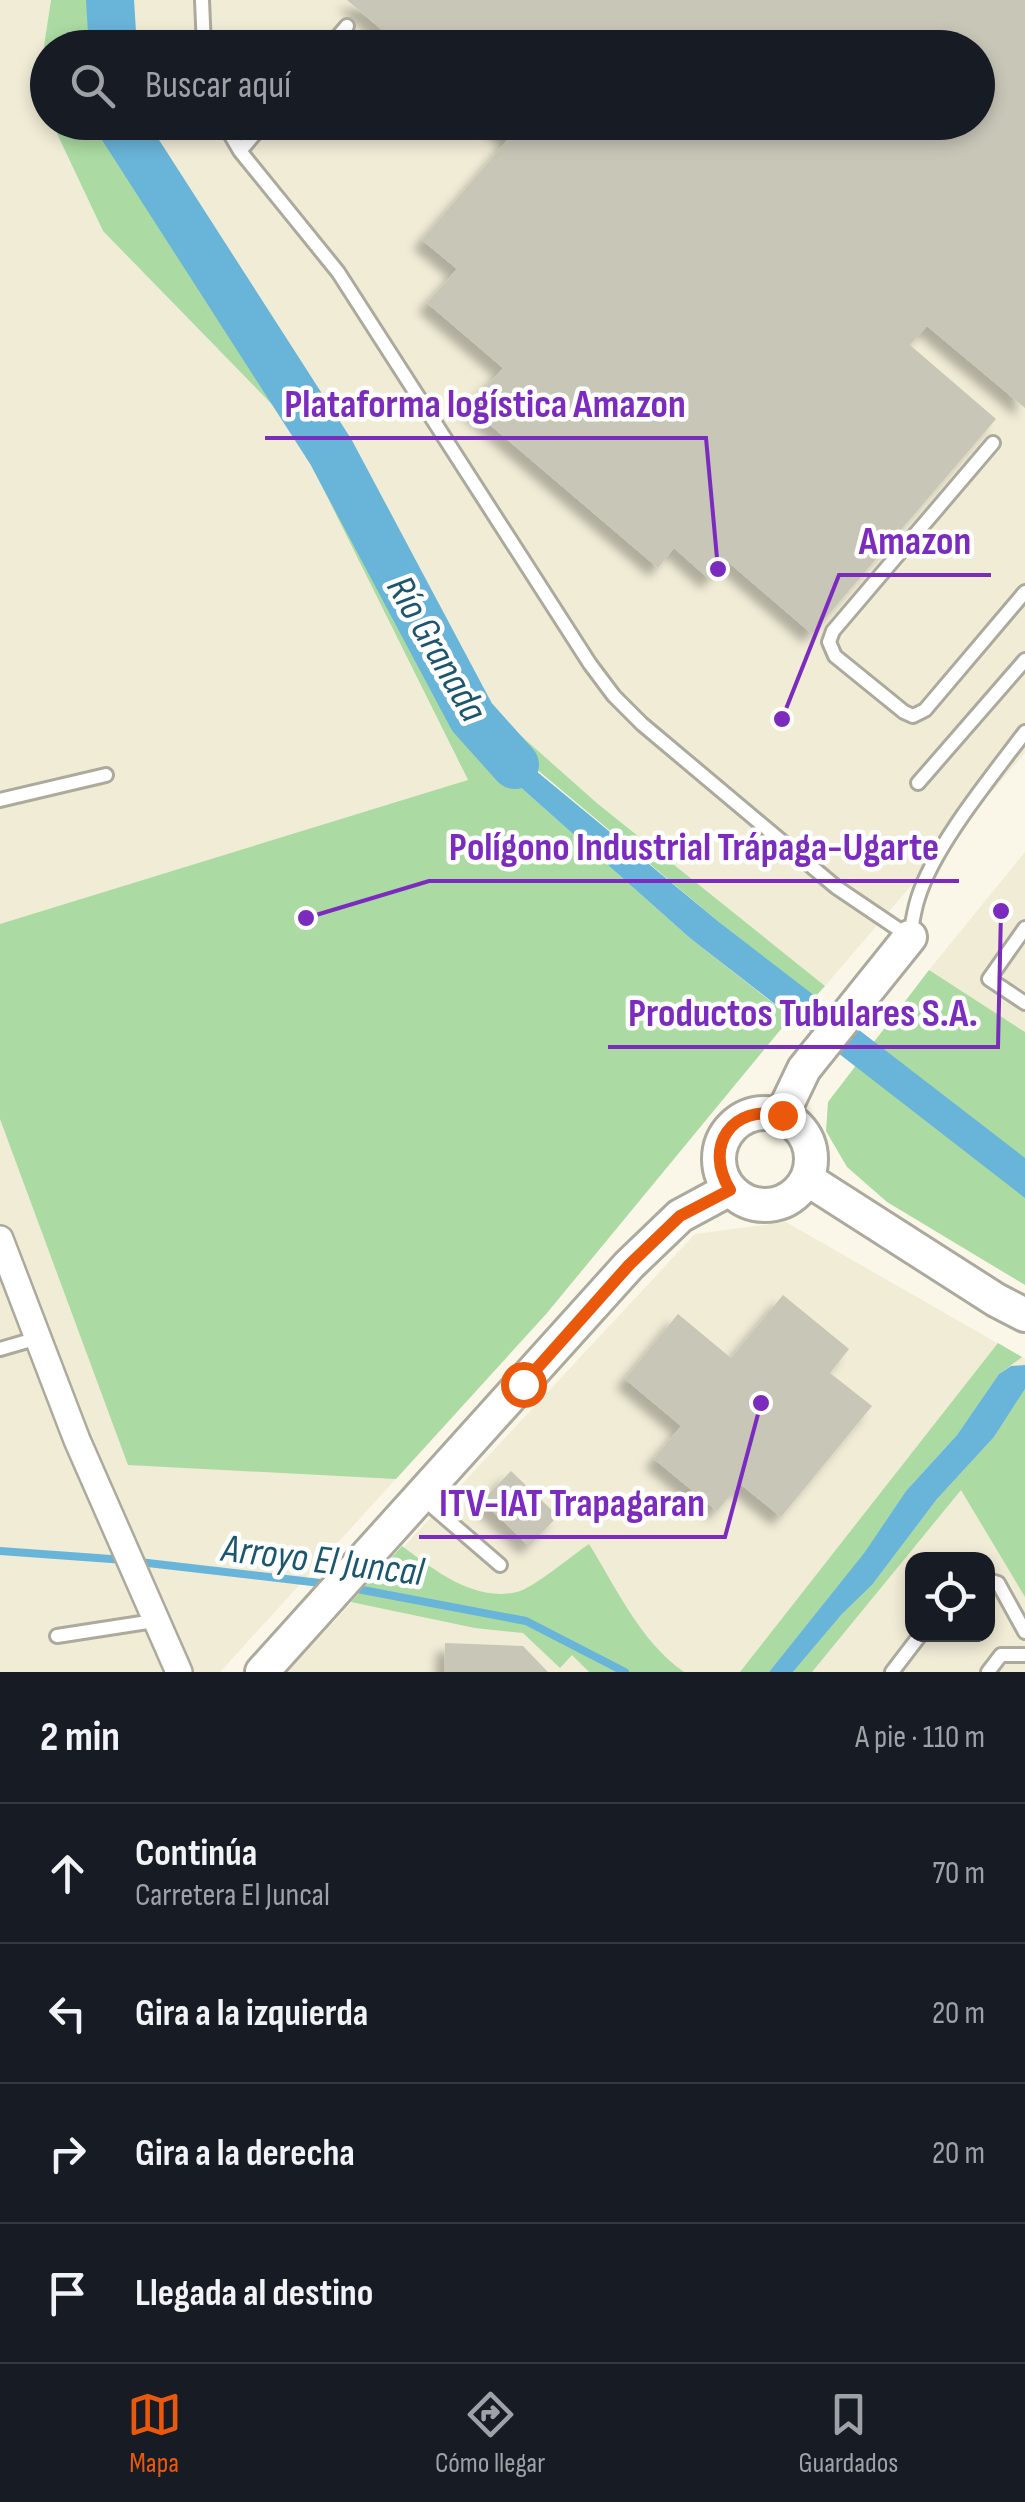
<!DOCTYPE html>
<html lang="es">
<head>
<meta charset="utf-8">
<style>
	body { margin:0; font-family:"Sofia Sans Condensed",sans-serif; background:#242831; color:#f1f3f6 }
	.controls { position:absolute; right:30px; bottom:30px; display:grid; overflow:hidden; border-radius:20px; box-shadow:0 5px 15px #0003 }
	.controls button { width:90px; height:90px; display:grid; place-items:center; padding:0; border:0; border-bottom:2px solid #363941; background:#171b24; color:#f1f3f6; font:50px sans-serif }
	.stop { position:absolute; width:30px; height:30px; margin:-22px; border:8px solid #ea580c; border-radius:50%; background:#fff }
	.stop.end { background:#ea580c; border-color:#fff; box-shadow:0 2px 10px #0008 }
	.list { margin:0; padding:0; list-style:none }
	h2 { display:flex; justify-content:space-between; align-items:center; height:130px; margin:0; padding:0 40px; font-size:42px }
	h2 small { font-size:32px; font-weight:400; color:#9ea1a6 }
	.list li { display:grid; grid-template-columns:65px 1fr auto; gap:30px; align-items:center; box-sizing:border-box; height:140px; padding:0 40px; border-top:2px solid #363941 }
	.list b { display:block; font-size:38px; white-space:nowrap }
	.list p { margin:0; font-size:32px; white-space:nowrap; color:#9ea1a6 }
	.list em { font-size:32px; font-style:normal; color:#9ea1a6 }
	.icon { flex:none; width:55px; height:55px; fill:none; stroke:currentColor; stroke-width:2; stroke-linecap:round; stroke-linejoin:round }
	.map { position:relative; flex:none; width:1025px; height:1672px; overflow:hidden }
	.search { position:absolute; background:#171b24; box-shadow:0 5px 15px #0003; left:30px; right:30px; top:30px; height:110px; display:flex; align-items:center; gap:25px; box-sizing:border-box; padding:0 35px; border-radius:55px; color:#9ea1a6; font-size:38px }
	.sheet { height:690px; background:#171b24 }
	nav { display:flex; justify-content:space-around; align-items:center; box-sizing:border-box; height:140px; border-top:2px solid #363941; background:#171b24; font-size:28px; color:#9ea1a6 }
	nav a { display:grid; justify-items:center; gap:5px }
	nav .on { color:#ea580c }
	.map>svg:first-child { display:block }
</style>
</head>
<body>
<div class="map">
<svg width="1025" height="1672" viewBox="0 0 1025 1672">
	<defs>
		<filter id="shadow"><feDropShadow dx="-9" dy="9" stdDeviation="5" flood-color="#0004"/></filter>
	</defs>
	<rect width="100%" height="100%" fill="#faf7e8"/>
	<path fill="#f0ecd6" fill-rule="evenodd" d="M0,0H51L37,92L47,113L48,122L52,123L103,231L291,424L468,781L547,1313L220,1672H0Z
		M122,0H1025V753L825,986L598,804L475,695L346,442L219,257L137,123L978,122V48L126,47Z
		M1025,852V1032L929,970Z
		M786,1222L1025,1359V1672H287L695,1234ZM912,1560H988V1634H912Z"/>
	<path fill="#abdaa2" d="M51,0H122L126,47L48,48L47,113L37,92Z
		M52,123H137L219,257L346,442L475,695L598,804L825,986L815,997L719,922L522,757L509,777L691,939L791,1017L547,1313L396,1479L128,1465L0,1119V924L468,780L291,424L103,231Z
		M929,970L1025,1032V1285L887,1202L847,1167L826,1131L828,1102Z
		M998,1343L1022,1357L999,1374L957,1435L906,1491L865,1553L769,1672H740Z
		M1025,1389V1597L961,1490L812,1672H793L842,1614L872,1585L937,1499L994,1437Z
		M589,1544C617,1589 640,1641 684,1672H589L572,1655L560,1668L523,1633L475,1628L351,1602L402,1546C434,1570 474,1602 517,1592C532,1589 574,1554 589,1544Z"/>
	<path fill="#69b4d9" d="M472,718L719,922L1025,1158V1198L691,939L509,777Z
		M1025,1365V1389L994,1437L937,1499L872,1585L842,1614L793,1672H769L865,1552L906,1491L957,1435L999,1374L1011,1366Z"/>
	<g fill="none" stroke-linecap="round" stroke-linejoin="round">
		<path stroke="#69b4d9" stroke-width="8" d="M0,1551L125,1560
			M139,1562L329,1584
			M352,1588L526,1621L625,1672"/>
		<path stroke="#69b4d9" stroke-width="48" d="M110,0L113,48
			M119,122L331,452L472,717L515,765"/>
	</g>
	<path fill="#c8c6b7" filter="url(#shadow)" d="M347,0H1025V408L927,326L910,345L996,419L812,634L727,561L710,580L674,548L658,568L469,407L503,368L427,303L457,269L422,240L509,138L490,122H978V48H403Z
		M783,1295L849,1349L830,1373L872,1406L781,1517L740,1484L717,1511L654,1459L681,1426L625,1379L678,1314L731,1358Z
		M511,1471L558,1516L529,1546L482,1501Z
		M445,1643L523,1646L548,1672H444Z"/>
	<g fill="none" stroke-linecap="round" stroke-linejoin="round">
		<defs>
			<path id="service" d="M202,0L204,48
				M328,48L347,26
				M223,122L240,151L338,272L590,664L614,696L642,724L836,887L910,937C912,924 914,910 918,898C934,846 992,776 1025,732
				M240,151L265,122
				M993,443L833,631L829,642L835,656L904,712L913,716L925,710L1025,592
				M918,783L1025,660
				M0,800L106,775
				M1025,928L989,979L1025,1003
				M0,1349L38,1338
				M421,1497L500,1565
				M988,1580L998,1583L1025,1632
				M57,1636L154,1621
				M892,1672L921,1634
				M988,1672L1001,1655H1025"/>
			<path id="minor" d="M0,1239L77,1440L179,1672"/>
			<path id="tertiary" d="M719 1159a46 46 0 1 1 92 0a46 46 0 1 1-92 0Z
				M782,1115L804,1069L910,937
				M807,1179L996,1300L1025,1315
				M262,1672L629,1265L680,1216L730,1189"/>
		</defs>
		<use href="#service" stroke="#acaa9c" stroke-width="18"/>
		<use href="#minor" stroke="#acaa9c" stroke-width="30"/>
		<use href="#tertiary" stroke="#acaa9c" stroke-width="38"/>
		<use href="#service" stroke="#fff" stroke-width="12"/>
		<use href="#minor" stroke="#fff" stroke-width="25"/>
		<use href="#tertiary" stroke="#fff" stroke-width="32"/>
	</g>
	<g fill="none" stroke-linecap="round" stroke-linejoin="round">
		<path stroke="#ea580c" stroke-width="12" d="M523,1384L629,1265L680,1216L730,1190C703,1146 732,1104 782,1115"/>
	</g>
	<g text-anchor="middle" stroke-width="9" stroke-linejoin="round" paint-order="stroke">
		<g font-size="40" font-style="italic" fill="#1b5670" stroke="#fff">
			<text transform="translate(438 648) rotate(60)" y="14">Río Granada</text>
			<text transform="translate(323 1559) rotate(7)" y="14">Arroyo El Juncal</text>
		</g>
	</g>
	<path fill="none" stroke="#7b2cbf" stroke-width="4" d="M718 569L706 438H265M782 719L839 575H991M306 918L429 881H959M1001 911L998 1047H608M761 1403L725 1537H419"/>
	<g fill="#7b2cbf" stroke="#fff" stroke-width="4">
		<circle cx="718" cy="569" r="10"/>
		<circle cx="782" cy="719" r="10"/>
		<circle cx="306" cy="918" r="10"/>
		<circle cx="1001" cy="911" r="10"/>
		<circle cx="761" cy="1403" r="10"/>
	</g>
	<g font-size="40" text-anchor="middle" font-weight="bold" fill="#7b2cbf" stroke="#fff" stroke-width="9" stroke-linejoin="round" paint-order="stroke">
		<text x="485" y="417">Plataforma logística Amazon</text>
		<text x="915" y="554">Amazon</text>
		<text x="694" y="860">Polígono Industrial Trápaga-Ugarte</text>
		<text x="803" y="1026">Productos Tubulares S.A.</text>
		<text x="572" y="1516">ITV-IAT Trapagaran</text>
	</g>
</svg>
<div class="controls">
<button><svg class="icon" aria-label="locate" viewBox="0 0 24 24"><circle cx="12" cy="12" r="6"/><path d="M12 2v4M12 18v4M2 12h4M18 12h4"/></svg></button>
</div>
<div class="stop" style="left:523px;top:1384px"></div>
<div class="stop end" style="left:782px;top:1115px"></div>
<div class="search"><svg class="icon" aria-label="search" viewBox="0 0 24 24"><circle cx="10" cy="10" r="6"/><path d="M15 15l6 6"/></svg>Buscar aquí</div>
</div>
<section class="sheet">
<h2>2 min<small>A pie · 110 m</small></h2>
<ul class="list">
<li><svg class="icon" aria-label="ahead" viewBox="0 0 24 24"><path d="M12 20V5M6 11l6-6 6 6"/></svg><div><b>Continúa</b><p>Carretera El Juncal</p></div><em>70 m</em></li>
<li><svg class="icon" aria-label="left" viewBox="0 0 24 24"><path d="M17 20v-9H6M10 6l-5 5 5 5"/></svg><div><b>Gira a la izquierda</b></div><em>20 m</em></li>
<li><svg class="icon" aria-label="right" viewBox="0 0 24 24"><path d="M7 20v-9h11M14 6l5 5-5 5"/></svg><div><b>Gira a la derecha</b></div><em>20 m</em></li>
<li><svg class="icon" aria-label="arrive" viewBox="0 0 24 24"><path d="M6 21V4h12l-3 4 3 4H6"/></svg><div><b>Llegada al destino</b></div></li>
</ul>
</section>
<nav>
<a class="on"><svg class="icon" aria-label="map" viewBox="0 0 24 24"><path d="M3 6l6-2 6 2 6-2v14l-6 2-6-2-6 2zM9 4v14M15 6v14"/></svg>Mapa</a>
<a><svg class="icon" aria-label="directions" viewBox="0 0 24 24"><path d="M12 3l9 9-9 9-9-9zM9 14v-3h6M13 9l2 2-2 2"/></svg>Cómo llegar</a>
<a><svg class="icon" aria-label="saved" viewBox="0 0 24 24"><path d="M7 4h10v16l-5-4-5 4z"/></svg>Guardados</a>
</nav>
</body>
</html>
